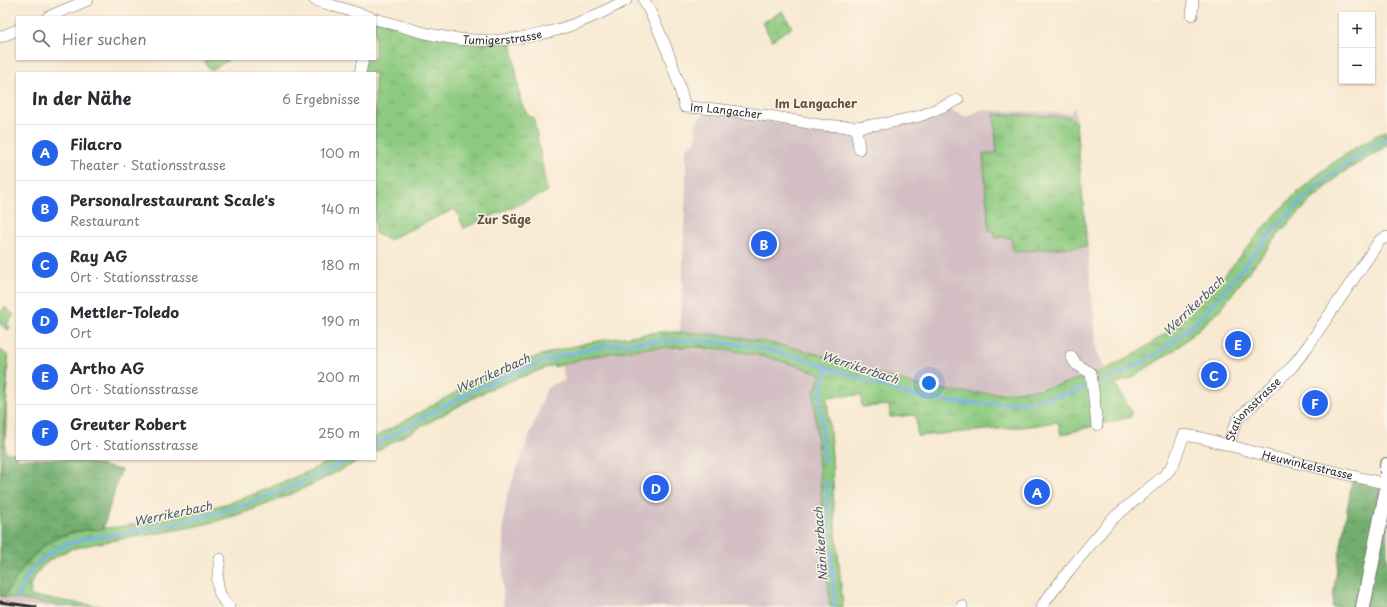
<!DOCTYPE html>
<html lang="de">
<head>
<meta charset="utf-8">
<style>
	body { margin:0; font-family:"Playpen Sans",sans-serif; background:#f7f7f7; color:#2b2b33 }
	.controls { position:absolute; right:12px; top:12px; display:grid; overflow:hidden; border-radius:0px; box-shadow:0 1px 3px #0004 }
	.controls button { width:36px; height:36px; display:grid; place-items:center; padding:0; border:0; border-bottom:1px solid #e1e1e2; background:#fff; color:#2b2b33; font:20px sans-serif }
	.you { position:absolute; left:929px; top:383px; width:14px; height:14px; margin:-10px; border:3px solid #fff; border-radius:50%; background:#1a73e8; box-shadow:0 0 0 6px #1a73e833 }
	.badge { display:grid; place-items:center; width:26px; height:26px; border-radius:50%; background:#2563eb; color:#fff; font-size:13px; font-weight:700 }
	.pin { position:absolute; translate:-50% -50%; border:2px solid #fff; box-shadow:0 1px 4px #0006 }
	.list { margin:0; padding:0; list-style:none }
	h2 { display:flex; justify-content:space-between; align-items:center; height:52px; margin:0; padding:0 16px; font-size:17px }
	h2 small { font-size:13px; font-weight:400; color:#7c7c81 }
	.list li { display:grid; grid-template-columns:26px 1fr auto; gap:12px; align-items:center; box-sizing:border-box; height:56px; padding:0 16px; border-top:1px solid #e1e1e2 }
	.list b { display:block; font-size:15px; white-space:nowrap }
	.list p { margin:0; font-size:13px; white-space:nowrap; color:#7c7c81 }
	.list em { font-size:13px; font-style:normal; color:#7c7c81 }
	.icon { flex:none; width:22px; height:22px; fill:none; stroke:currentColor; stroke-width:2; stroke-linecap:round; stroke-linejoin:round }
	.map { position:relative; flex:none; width:1387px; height:607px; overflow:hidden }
	.search { position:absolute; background:#fff; box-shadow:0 1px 3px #0004; left:16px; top:16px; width:360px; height:44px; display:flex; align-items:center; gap:10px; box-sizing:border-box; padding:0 14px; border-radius:0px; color:#7c7c81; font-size:15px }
	.panel { position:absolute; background:#fff; box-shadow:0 1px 3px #0004; left:16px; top:72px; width:360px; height:388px; border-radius:0px }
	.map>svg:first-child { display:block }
</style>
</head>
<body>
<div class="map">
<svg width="1387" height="607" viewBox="0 0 1387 607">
	<defs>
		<pattern id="grass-tufts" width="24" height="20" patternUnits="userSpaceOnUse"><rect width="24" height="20" fill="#8dca80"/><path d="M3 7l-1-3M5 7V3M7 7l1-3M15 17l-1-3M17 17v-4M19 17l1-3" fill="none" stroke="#73a469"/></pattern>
		<pattern id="forest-crowns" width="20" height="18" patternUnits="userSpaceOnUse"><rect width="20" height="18" fill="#72ae6e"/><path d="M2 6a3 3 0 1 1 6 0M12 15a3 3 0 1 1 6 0" fill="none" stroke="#5e8e5b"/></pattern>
		<pattern id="park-crowns" width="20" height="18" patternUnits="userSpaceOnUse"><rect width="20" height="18" fill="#8dca80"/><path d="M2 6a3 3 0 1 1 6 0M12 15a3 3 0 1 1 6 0" fill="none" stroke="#73a469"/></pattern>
	</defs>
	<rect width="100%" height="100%" fill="#fcf5e5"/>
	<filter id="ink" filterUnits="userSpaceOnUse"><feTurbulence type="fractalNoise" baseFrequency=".025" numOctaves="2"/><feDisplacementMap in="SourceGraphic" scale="8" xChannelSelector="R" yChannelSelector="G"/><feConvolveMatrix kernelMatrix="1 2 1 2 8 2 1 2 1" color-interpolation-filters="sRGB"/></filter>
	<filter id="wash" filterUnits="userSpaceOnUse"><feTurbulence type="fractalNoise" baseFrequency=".012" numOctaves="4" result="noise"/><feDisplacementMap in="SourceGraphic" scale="16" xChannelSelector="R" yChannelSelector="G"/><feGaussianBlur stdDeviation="0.9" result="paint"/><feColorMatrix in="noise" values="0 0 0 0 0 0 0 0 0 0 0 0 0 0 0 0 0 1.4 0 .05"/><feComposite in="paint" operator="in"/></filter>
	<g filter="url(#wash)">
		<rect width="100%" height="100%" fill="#f8e9d2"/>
		<path fill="#d2bec3" d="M1075,107L1097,354L1104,369L1075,380L1026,390L975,393L950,391L901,381L812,353L757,340L680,333L686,184V149L696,141V124L699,118L704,114L711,113L761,119L811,129L852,132L947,109L967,117L980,110L1070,113Z
			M672,348L727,351L754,354L780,361L821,374L814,392V400L830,607H503V524L507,495L547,388L555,383L565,381L561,364L590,357L618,352L645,349Z
			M0,596L72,607H0Z"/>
		<path fill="url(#grass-tufts)" stroke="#5c7a56" d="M375,19L439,36L511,40L521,103L527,114L534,119L547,192L464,228L455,209L388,240L375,233V73H360L363,59H375Z
			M994,114L1070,117L1076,123L1087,246L1013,252L1011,237L995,238L994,231H989L983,154L997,153Z
			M1387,130V146L1341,174L1311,201L1281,231L1218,312L1176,349L1131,378L1115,384L1131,410V417L1097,425L1061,435L1058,422L1022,427L917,436L916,415L890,417L889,405L862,407L861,395L827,397L832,456L834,511L843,607H830L814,400V392L821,374C799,366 776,359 753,354C688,342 618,346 554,367V365L513,380L486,391L375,452V437C418,414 461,387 506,368C549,350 593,340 639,335C650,333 662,331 673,332C701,333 730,335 758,341C776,344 795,348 814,353C859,366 903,386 951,391C992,396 1036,392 1075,380C1122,367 1171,334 1204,298C1230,271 1252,239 1278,212C1309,179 1346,150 1387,130Z
			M334,459H362C311,486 258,512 201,525C159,535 115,538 72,549C50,558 39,565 29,588H31L30,596L106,607H72L4,597C17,576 29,555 50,542C71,529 100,529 124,526C148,522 172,517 195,512C244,501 290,480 334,459Z"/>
		<path fill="url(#forest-crowns)" stroke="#4e6c4c" d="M8,356L5,452L17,453V459H57L90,463L121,470L103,529C91,530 77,530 66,534C36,545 20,572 4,597L0,596V492Z
			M1353,475L1387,484V607H1332L1335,581Z"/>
		<path fill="url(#park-crowns)" stroke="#5c7a56" d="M782,11L792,27L772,40L762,23Z
			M203,59H227L228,60L211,71Z
			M5,307L14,315L7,324L10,327L8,330L0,324V313Z"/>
		<path fill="#8dca80" stroke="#5c7a56" d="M0,349L8,356L0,492Z"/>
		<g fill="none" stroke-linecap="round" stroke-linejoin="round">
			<path stroke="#7eb1eb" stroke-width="3" d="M375,445C424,418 475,386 528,367C604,338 690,333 770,350C819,361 864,382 912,395C959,407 1018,407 1065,394C1115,380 1162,355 1199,319C1223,295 1243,266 1265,240C1299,199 1340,164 1387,138
				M824,461L820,394L829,368
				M826,480L835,607
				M18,599C26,565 50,548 83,539C110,535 137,532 164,526C229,513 291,491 349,459"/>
		</g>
	</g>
	<g filter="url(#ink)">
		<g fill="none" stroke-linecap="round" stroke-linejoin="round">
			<defs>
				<g id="minor">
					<path d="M315,0L370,17"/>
					<path id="s1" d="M644,0C662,34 676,70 685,107L716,109L769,116L820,125L856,127L888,123L920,116L958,100"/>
					<path d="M1192,15L1193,0"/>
					<path d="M48,17L88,0"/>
					<path id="s2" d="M375,19C396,24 418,32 439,36C507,49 567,33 626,0"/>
					<path d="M0,37L17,30"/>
					<path d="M360,73L363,59"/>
					<path d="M856,127L859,149"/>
					<path d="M1071,356L1076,364L1091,373L1097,425"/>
					<path id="s3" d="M1229,445L1233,430L1238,419L1292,367L1308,346L1380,240L1387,237"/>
					<path d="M220,559C217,578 214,592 229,607"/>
					<path d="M962,606V607"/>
					<path id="s4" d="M1041,607L1070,569L1111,520L1165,475L1173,465L1184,435L1202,438L1268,456L1387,484"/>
				</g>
				<path id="tertiary" d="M1387,465V476
					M1363,607L1387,488"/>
			</defs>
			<use href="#minor" stroke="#736e65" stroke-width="12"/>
			<use href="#tertiary" stroke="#736e65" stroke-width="16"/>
			<use href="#minor" stroke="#fff" stroke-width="11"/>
			<use href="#tertiary" stroke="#fff" stroke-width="14"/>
			<path stroke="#2b2b2b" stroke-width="3" d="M0,602L36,607"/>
		</g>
	</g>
	<g text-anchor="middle" stroke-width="3" stroke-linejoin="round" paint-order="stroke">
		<g font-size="11" fill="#2b2b2b" stroke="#fcf5e5">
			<text dy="4" stroke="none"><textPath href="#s2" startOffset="130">Tumigerstrasse</textPath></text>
			<text dy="4" stroke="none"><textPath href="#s1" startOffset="156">Im Langacher</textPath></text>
			<text dy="4" stroke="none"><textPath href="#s3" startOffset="44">Stationsstrasse</textPath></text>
			<text dy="4" stroke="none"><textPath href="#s4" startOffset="354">Heuwinkelstrasse</textPath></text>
		</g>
		<g font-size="12" font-weight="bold" fill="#685243" stroke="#fcf5e5">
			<text x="816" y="108">Im Langacher</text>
			<text x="504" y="224">Zur Säge</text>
		</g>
		<g font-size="12" font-style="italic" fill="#485a6e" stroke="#fcf5e5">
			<text transform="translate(1194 306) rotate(-44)" y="4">Werrikerbach</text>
			<text transform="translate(860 368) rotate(18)" y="4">Werrikerbach</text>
			<text transform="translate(493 374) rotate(-24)" y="4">Werrikerbach</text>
			<text transform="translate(173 514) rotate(-12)" y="4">Werrikerbach</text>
			<text transform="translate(821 544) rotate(-94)" y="4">Nänikerbach</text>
		</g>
	</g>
</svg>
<div class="controls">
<button>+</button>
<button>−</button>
</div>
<div class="you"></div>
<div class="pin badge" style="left:1037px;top:492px">A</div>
<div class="pin badge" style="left:764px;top:244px">B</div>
<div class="pin badge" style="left:1214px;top:375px">C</div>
<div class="pin badge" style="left:656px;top:488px">D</div>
<div class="pin badge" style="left:1238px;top:344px">E</div>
<div class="pin badge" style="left:1315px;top:403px">F</div>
<div class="search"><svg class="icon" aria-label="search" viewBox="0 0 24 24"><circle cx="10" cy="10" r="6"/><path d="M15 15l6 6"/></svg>Hier suchen</div>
<section class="panel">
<h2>In der Nähe<small>6 Ergebnisse</small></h2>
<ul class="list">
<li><span class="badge">A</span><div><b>Filacro</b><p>Theater · Stationsstrasse</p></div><em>100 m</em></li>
<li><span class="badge">B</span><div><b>Personalrestaurant Scale's</b><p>Restaurant</p></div><em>140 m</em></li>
<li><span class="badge">C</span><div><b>Ray AG</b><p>Ort · Stationsstrasse</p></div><em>180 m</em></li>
<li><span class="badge">D</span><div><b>Mettler-Toledo</b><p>Ort</p></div><em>190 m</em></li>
<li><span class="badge">E</span><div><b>Artho AG</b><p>Ort · Stationsstrasse</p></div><em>200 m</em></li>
<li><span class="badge">F</span><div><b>Greuter Robert</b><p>Ort · Stationsstrasse</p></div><em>250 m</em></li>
</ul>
</section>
</div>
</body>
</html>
